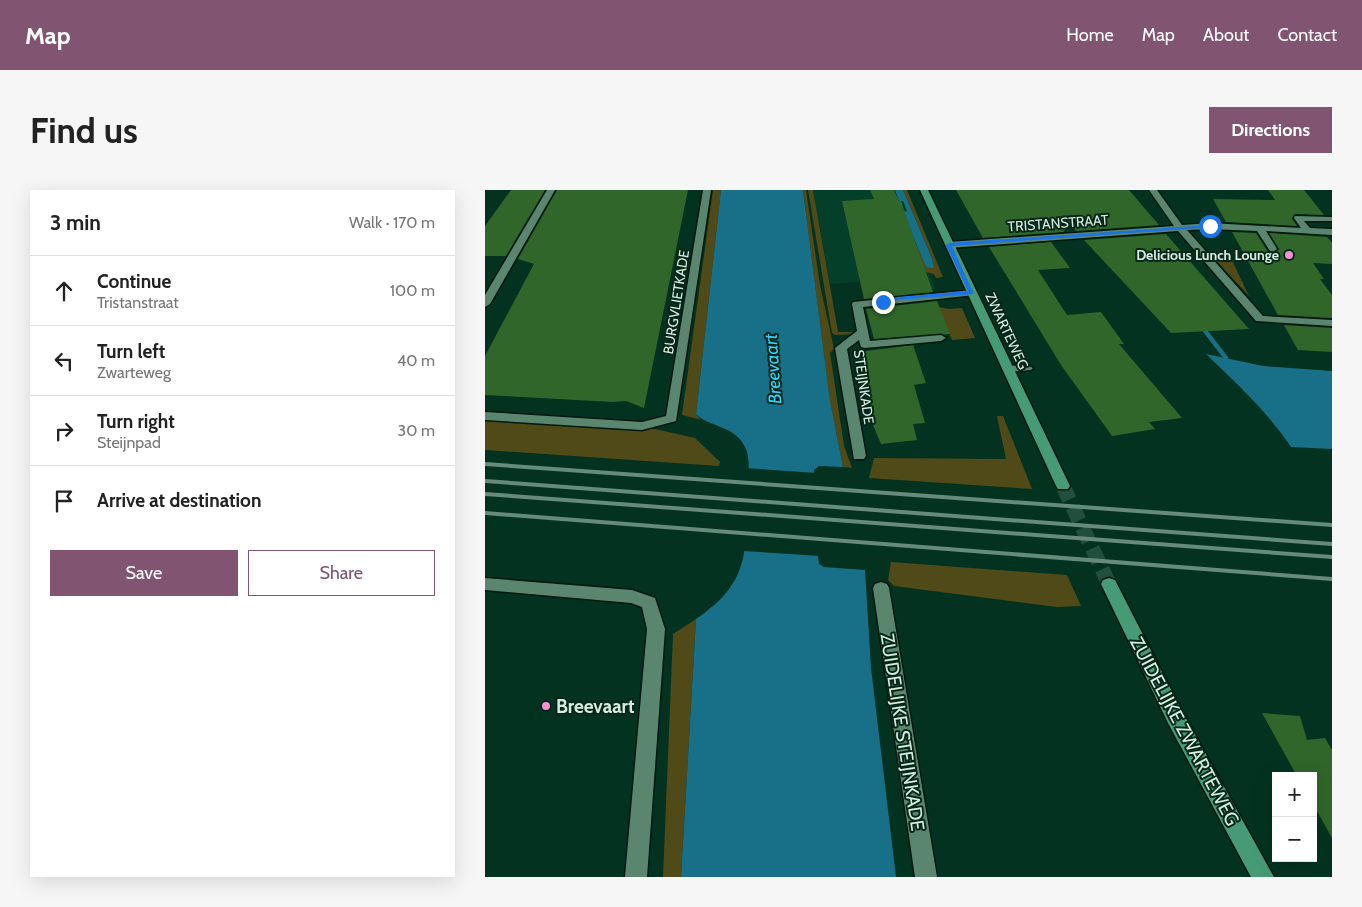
<!DOCTYPE html>
<html lang="en">
<head>
<meta charset="utf-8">
<style>
	body { margin:0; font-family:Cabin,sans-serif; background:#f6f6f6; color:#222 }
	.controls { position:absolute; right:15px; bottom:15px; display:grid; overflow:hidden; border-radius:0px; box-shadow:0 5px 20px #0002 }
	.controls button { width:45px; height:45px; display:grid; place-items:center; padding:0; border:0; border-bottom:1px solid #e0e0e0; background:#fff; color:#222; font:25px sans-serif }
	.stop { position:absolute; width:15px; height:15px; margin:-11px; border:4px solid #1a73e8; border-radius:50%; background:#fff }
	.stop.end { background:#1a73e8; border-color:#fff; box-shadow:0 1px 5px #0008 }
	.list { margin:0; padding:0; list-style:none }
	h2 { display:flex; justify-content:space-between; align-items:center; height:65px; margin:0; padding:0 20px; font-size:21px }
	h2 small { font-size:16px; font-weight:400; color:#767676 }
	.list li { display:grid; grid-template-columns:32px 1fr auto; gap:15px; align-items:center; box-sizing:border-box; height:70px; padding:0 20px; border-top:1px solid #e0e0e0 }
	.list b { display:block; font-size:19px; white-space:nowrap }
	.list p { margin:0; font-size:16px; white-space:nowrap; color:#767676 }
	.list em { font-size:16px; font-style:normal; color:#767676 }
	.actions { display:flex; gap:10px; padding:15px 20px }
	.actions a { flex:1; padding:11px 0; border:1px solid #815471; border-radius:0px; text-align:center; font-size:18px; color:#815471 }
	.actions .main { background:#815471; color:#fff }
	.icon { flex:none; width:28px; height:28px; fill:none; stroke:currentColor; stroke-width:2; stroke-linecap:round; stroke-linejoin:round }
	.map { position:relative; flex:none; width:847px; height:687px; overflow:hidden; border-radius:0px }
	header { display:flex; align-items:center; gap:30px; box-sizing:border-box; height:70px; padding:0 25px; background:#815471; color:#fff }
	header strong { font-size:24px }
	nav { display:flex; gap:28px; margin-inline-start:auto; font-size:18px }
	.intro { display:flex; align-items:center; justify-content:space-between; box-sizing:border-box; height:120px; padding:0 30px }
	h1 { margin:0; font-size:35px }
	.button { padding:12px 22px; border-radius:0px; background:#815471; color:#fff; font-size:18px; font-weight:700 }
	main { display:flex; gap:30px; padding:0 30px }
	aside { flex:1; background:#fff; border-radius:0px; box-shadow:0 5px 20px #0002 }
	.map>svg:first-child { display:block }
</style>
</head>
<body>
<header>
<strong>Map</strong>
<nav><a>Home</a><a>Map</a><a>About</a><a>Contact</a></nav>
</header>
<div class="intro"><h1>Find us</h1><a class="button">Directions</a></div>
<main>
<aside>
<h2>3 min<small>Walk · 170 m</small></h2>
<ul class="list">
<li><svg class="icon" aria-label="ahead" viewBox="0 0 24 24"><path d="M12 20V5M6 11l6-6 6 6"/></svg><div><b>Continue</b><p>Tristanstraat</p></div><em>100 m</em></li>
<li><svg class="icon" aria-label="left" viewBox="0 0 24 24"><path d="M17 20v-9H6M10 6l-5 5 5 5"/></svg><div><b>Turn left</b><p>Zwarteweg</p></div><em>40 m</em></li>
<li><svg class="icon" aria-label="right" viewBox="0 0 24 24"><path d="M7 20v-9h11M14 6l5 5-5 5"/></svg><div><b>Turn right</b><p>Steijnpad</p></div><em>30 m</em></li>
<li><svg class="icon" aria-label="arrive" viewBox="0 0 24 24"><path d="M6 21V4h12l-3 4 3 4H6"/></svg><div><b>Arrive at destination</b></div></li>
</ul>
<div class="actions"><a class="main">Save</a><a>Share</a></div>
</aside>
<div class="map">
<svg width="847" height="687" viewBox="0 0 847 687">
	<rect width="100%" height="100%" fill="#033320"/>
	<path fill="#043f29" d="M328,0H410L414,10L418,11L422,21L419,22L432,55H426L435,81L444,84L450,99L390,104L385,91L345,94Z"/>
	<path fill="#504a18" d="M228,0H236L211,224L216,230L233,234L197,225Z
		M318,0H321L335,95L349,159L345,163L359,256L367,278L358,277L345,212Z
		M323,0H328L353,142H372L370,144L350,145L347,143Z
		M418,0H422L458,87L451,88L449,84L435,81L425,55H432L441,77H449L447,68Z
		M725,64H744L764,106Z
		M454,117L464,119L477,118L490,148L467,150Z
		M512,226H518L547,299L384,288L389,268L521,269Z
		M0,230L144,239H170L210,248L235,272L234,276L0,260Z
		M406,372L582,385L596,416L572,417L409,396L403,390Z
		M211,429L196,687H178L188,444Z"/>
	<path fill="#187088" d="M236,0H318L345,211L358,277L334,276L329,280L333,367L334,374L339,377L380,380L386,478L411,687H196L211,429C265,393 261,362 262,303C263,291 266,267 260,257C250,235 223,237 211,224Z
		M410,0H418L447,68L449,77L448,78L441,77L418,22L422,21L418,11H414Z
		M721,164L778,176L847,181V259L806,257C782,221 751,193 721,164Z"/>
	<path fill="#033320" d="M261,278L332,283L335,366L258,361Z"/>
	<g fill="none" stroke-linecap="round" stroke-linejoin="round">
		<path fill="#187088" fill-rule="evenodd" d="M712,132H716L743,167V169H739L712,134Z"/>
	</g>
	<path fill="#30662a" d="M26,0H60L21,66H0V36Z
		M72,0H203L159,218L141,211L128,212L0,205V166L49,74L33,69Z
		M385,0H409L414,11H416L448,102L379,109L357,11L389,9Z
		M471,0H644L674,35L591,41L586,35L578,42L498,48Z
		M783,0H819L839,25L810,24L807,29L812,36L741,32L728,9L790,10Z
		M747,42L771,43L783,62L787,64L794,59L784,43L842,47L847,53V74L828,73L839,89H835L847,105V128L793,125Z
		M681,44L764,139L686,143L599,50Z
		M566,52L585,78L553,80L582,125L616,122L639,154H634L697,228L664,232L670,239L627,246L576,175L504,57Z
		M452,111L465,144L389,149L381,119Z
		M799,135L847,138V162L813,160Z
		M428,155L441,193L429,195L440,233L428,234L432,250L396,254L388,235L373,162Z
		M777,523L815,526L822,550L840,548L847,560V648L828,614V586H812Z"/>
	<g fill="none" stroke-linecap="round" stroke-linejoin="round">
		<path stroke="#224f3d" stroke-width="15" stroke-dasharray="15 8" stroke-linecap="butt" d="M578,296L624,394"/>
		<defs>
			<path id="minor" d="M62,0H70L5,114L0,117V105Z
				M218,0H226L191,231L157,240L0,230V222L157,232L181,226Z
				M664,0H672L697,35L725,33L816,38L809,28L810,26L847,27V31H819L825,38L847,39V45L781,41L792,59L788,62L785,61L772,41L725,39L702,40L778,126L847,130V136L771,131L693,41L464,58L460,55L464,52L689,36Z
				M487,100L490,101V105L378,117L385,151L456,145L461,148L456,151L380,158L376,157L374,150L362,159L381,266L379,269H369L350,158L372,141L367,114L368,112Z
				M542,175L548,178L546,180L523,182L517,179L523,176Z
				M0,388L147,400L170,408L180,439L162,687H140L162,439L157,417L146,413L0,400Z
				M396,392L402,394L404,398L452,687H430L388,398L390,394Z"/>
			<path id="major" d="M435,0H443L585,296L583,299H573L571,296Z
				M624,388L630,390L697,521L789,687H766L683,533L616,394L618,390Z"/>
		</defs>
		<use href="#minor" stroke="#02170d" stroke-width="3"/>
		<use href="#major" stroke="#02170d" stroke-width="3"/>
		<use href="#minor" fill="#5a8670" fill-rule="evenodd"/>
		<use href="#major" fill="#479a76" fill-rule="evenodd"/>
		<path stroke="#678b7b" stroke-width="4" d="M0,274L847,335
			M0,291L847,354
			M0,304L847,367
			M0,323L847,389"/>
	</g>
	<path fill="#1a73e8" d="M725,35L727,37L467,56L489,104L412,110L398,113L395,112L412,107L483,101L461,55L464,53Z"/>
	<g fill="#f591d2" stroke="#052719" stroke-width="2">
		<circle cx="804" cy="65" r="5"/>
		<circle cx="61" cy="516" r="5"/>
	</g>
	<g text-anchor="middle" stroke-width="4" stroke-linejoin="round" paint-order="stroke">
		<g font-size="14" fill="#d5ecdf" stroke="#052719">
			<text transform="translate(573 33) rotate(-4)" y="5">TRISTANSTRAAT</text>
			<text transform="translate(191 112) rotate(-81)" y="5">BURGVLIETKADE</text>
			<text transform="translate(522 141) rotate(65)" y="5">ZWARTEWEG</text>
			<text transform="translate(379 197) rotate(82)" y="5">STEIJNKADE</text>
		</g>
		<g font-size="14" font-weight="bold" fill="#d5ecdf" stroke="#052719" text-anchor="end">
			<text x="794" y="70">Delicious Lunch Lounge</text>
		</g>
		<g font-size="18" font-style="italic" fill="#34d2fe" stroke="#052719">
			<text transform="translate(288 179) rotate(-94)" y="6">Breevaart</text>
		</g>
		<g font-size="19" font-weight="bold" fill="#d5ecdf" stroke="#052719" text-anchor="start">
			<text x="71" y="523">Breevaart</text>
		</g>
		<g font-size="19" fill="#d5ecdf" stroke="#052719">
			<text transform="translate(700 541) rotate(62)" y="7">ZUIDELIJKE ZWARTEWEG</text>
			<text transform="translate(418 542) rotate(81)" y="7">ZUIDELIJKE STEIJNKADE</text>
		</g>
	</g>
</svg>
<div class="controls">
<button>+</button>
<button>−</button>
</div>
<div class="stop" style="left:725px;top:36px"></div>
<div class="stop end" style="left:398px;top:112px"></div>
</div>
</main>
</body>
</html>
